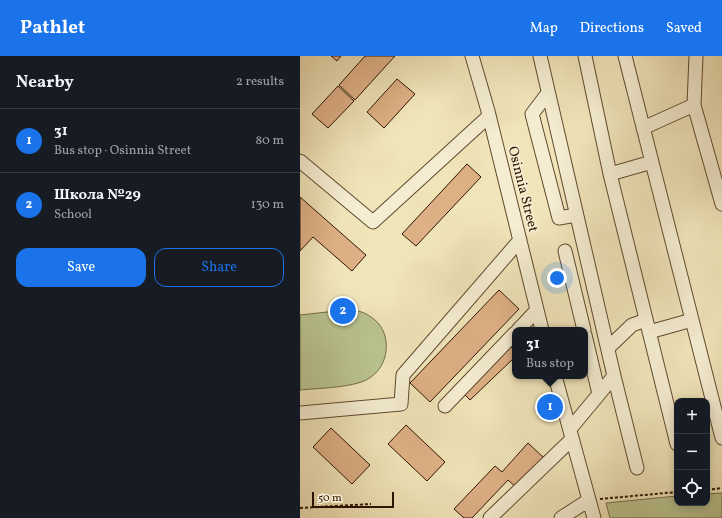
<!DOCTYPE html>
<html lang="en">
<head>
<meta charset="utf-8">
<style>
	body { margin:0; font-family:Vollkorn,serif; background:#242831; color:#f1f3f6 }
	.controls { position:absolute; right:12px; bottom:12px; display:grid; overflow:hidden; border-radius:8px; box-shadow:0 2px 10px #0003 }
	.controls button { width:36px; height:36px; display:grid; place-items:center; padding:0; border:0; border-bottom:1px solid #363941; background:#171b24; color:#f1f3f6; font:20px sans-serif }
	.scale { position:absolute; left:12px; bottom:10px; width:82px; box-sizing:border-box; padding-left:4px; border:2px solid #301500; border-top:0; font-size:11px; line-height:14px; white-space:nowrap; color:#301500; -webkit-text-stroke:3px #f5edd2; paint-order:stroke }
	.you { position:absolute; left:257px; top:222px; width:14px; height:14px; margin:-10px; border:3px solid #fff; border-radius:50%; background:#1a73e8; box-shadow:0 0 0 6px #1a73e833 }
	.badge { display:grid; place-items:center; width:26px; height:26px; border-radius:50%; background:#1a73e8; color:#fff; font-size:13px; font-weight:700 }
	.pin { position:absolute; translate:-50% -50%; border:2px solid #fff; box-shadow:0 1px 4px #0006 }
	.popup { position:absolute; left:212px; top:271px; width:76px; height:52px; box-sizing:border-box; display:grid; place-content:center; border-radius:8px; background:#171b24; filter:drop-shadow(0 1px 3px #0005); font-size:13px; white-space:nowrap; color:#9ea1a6 }
	.popup b { font-size:15px; color:#f1f3f6 }
	.popup::after { content:''; position:absolute; left:50%; top:100%; margin-left:-8px; border:8px solid transparent; border-top-color:#171b24 }
	.list { margin:0; padding:0; list-style:none }
	h2 { display:flex; justify-content:space-between; align-items:center; height:52px; margin:0; padding:0 16px; font-size:17px }
	h2 small { font-size:13px; font-weight:400; color:#9ea1a6 }
	.list li { display:grid; grid-template-columns:26px 1fr auto; gap:12px; align-items:center; box-sizing:border-box; height:64px; padding:0 16px; border-top:1px solid #363941 }
	.list b { display:block; font-size:15px; white-space:nowrap }
	.list p { margin:0; font-size:13px; white-space:nowrap; color:#9ea1a6 }
	.list em { font-size:13px; font-style:normal; color:#9ea1a6 }
	.actions { display:flex; gap:8px; padding:12px 16px }
	.actions a { flex:1; padding:9px 0; border:1px solid #1a73e8; border-radius:12px; text-align:center; font-size:14px; color:#1a73e8 }
	.actions .main { background:#1a73e8; color:#fff }
	.icon { flex:none; width:22px; height:22px; fill:none; stroke:currentColor; stroke-width:2; stroke-linecap:round; stroke-linejoin:round }
	.map { position:relative; flex:none; width:422px; height:462px; overflow:hidden }
	header { display:flex; align-items:center; gap:24px; box-sizing:border-box; height:56px; padding:0 20px; background:#1a73e8; color:#fff }
	header strong { font-size:19px }
	nav { display:flex; gap:22px; margin-inline-start:auto; font-size:14px }
	main { display:flex }
	aside { flex:1; background:#171b24 }
	.map>svg:first-child { display:block }
</style>
</head>
<body>
<header>
<strong>Pathlet</strong>
<nav><a>Map</a><a>Directions</a><a>Saved</a></nav>
</header>
<main>
<aside>
<h2>Nearby<small>2 results</small></h2>
<ul class="list">
<li><span class="badge">1</span><div><b>31</b><p>Bus stop · Osinnia Street</p></div><em>80 m</em></li>
<li><span class="badge">2</span><div><b>Школа №29</b><p>School</p></div><em>130 m</em></li>
</ul>
<div class="actions"><a class="main">Save</a><a>Share</a></div>
</aside>
<div class="map">
<svg width="422" height="462" viewBox="0 0 422 462">
	<rect width="100%" height="100%" fill="#f0e4b9"/>
	<filter id="stains"><feTurbulence type="fractalNoise" baseFrequency=".005" numOctaves="4"/><feColorMatrix values="0 0 0 0 .2 0 0 0 0 .09 0 0 0 0 .02 0 0 0 .5 -.17"/></filter>
	<radialGradient id="worn" r=".72"><stop offset=".6" stop-color="#630" stop-opacity="0"/><stop offset="1" stop-color="#630" stop-opacity=".3"/></radialGradient>
	<path fill="#bac48f" stroke="#756c48" d="M45,254C55,254 63,255 71,261C92,274 91,307 71,321C57,332 19,332 0,334V259Z
		M422,437V462H310L306,447L377,440V447H407V438Z"/>
	<path fill="#deb086" stroke="#301500" d="M31,0H41L37,5Z
		M65,0H95L55,44L39,29Z
		M97,23L115,38L84,72L67,56Z
		M38,30L54,45L28,72L12,58Z
		M167,108L181,121L116,190L102,178Z
		M0,141L66,199L52,215L13,181L0,195Z
		M199,234L219,253L130,346L110,327Z
		M210,290L215,295V301L170,344L163,337Z
		M106,369L145,406L127,425L88,388Z
		M31,372L70,409L52,428L13,391Z
		M228,387L244,402L216,431L208,424L172,462H164L154,453L195,410L202,416Z"/>
	<g fill="none" stroke-linecap="round" stroke-linejoin="round">
		<defs>
			<path id="minor" d="M172,0L188,55L242,274
				M240,0L314,320L270,373
				M285,0L310,118L377,388
				M325,0L422,382
				M248,37L232,58L259,162L276,159
				M394,49L422,148
				M343,72L394,49L396,0
				M0,105L73,166L189,60
				M310,118L352,106
				M265,195L284,274
				M218,274L237,254
				M349,276L392,264
				M285,279L299,338
				M308,292L332,269L346,264
				M255,320L294,462
				M314,320L337,412
				M145,350L215,277
				M0,357L101,348L103,319L220,184
				M190,462L272,383
				M261,462L289,444"/>
		</defs>
		<use href="#minor" stroke="#60492e" stroke-width="15"/>
		<path stroke="#301500" stroke-width="2" stroke-dasharray="3 2" stroke-linecap="butt" d="M407,434L422,432
			M300,443L377,436
			M0,452L71,448"/>
		<use href="#minor" stroke="#f5edd2" stroke-width="13"/>
	</g>
	<g text-anchor="middle" stroke-width="3.5" stroke-linejoin="round" paint-order="stroke">
		<g font-size="14" fill="#301500" stroke="#f5edd2">
			<text transform="translate(224 133) rotate(76)" y="5">Osinnia Street</text>
		</g>
	</g>
	<rect width="100%" height="100%" filter="url(#stains)"/>
	<rect width="100%" height="100%" fill="url(#worn)"/>
</svg>
<div class="controls">
<button>+</button>
<button>−</button>
<button><svg class="icon" aria-label="locate" viewBox="0 0 24 24"><circle cx="12" cy="12" r="6"/><path d="M12 2v4M12 18v4M2 12h4M18 12h4"/></svg></button>
</div>
<div class="scale">50 m</div>
<div class="you"></div>
<div class="pin badge" style="left:250px;top:351px">1</div>
<div class="popup"><b>31</b>Bus stop</div>
<div class="pin badge" style="left:43px;top:255px">2</div>
</div>
</main>
</body>
</html>
